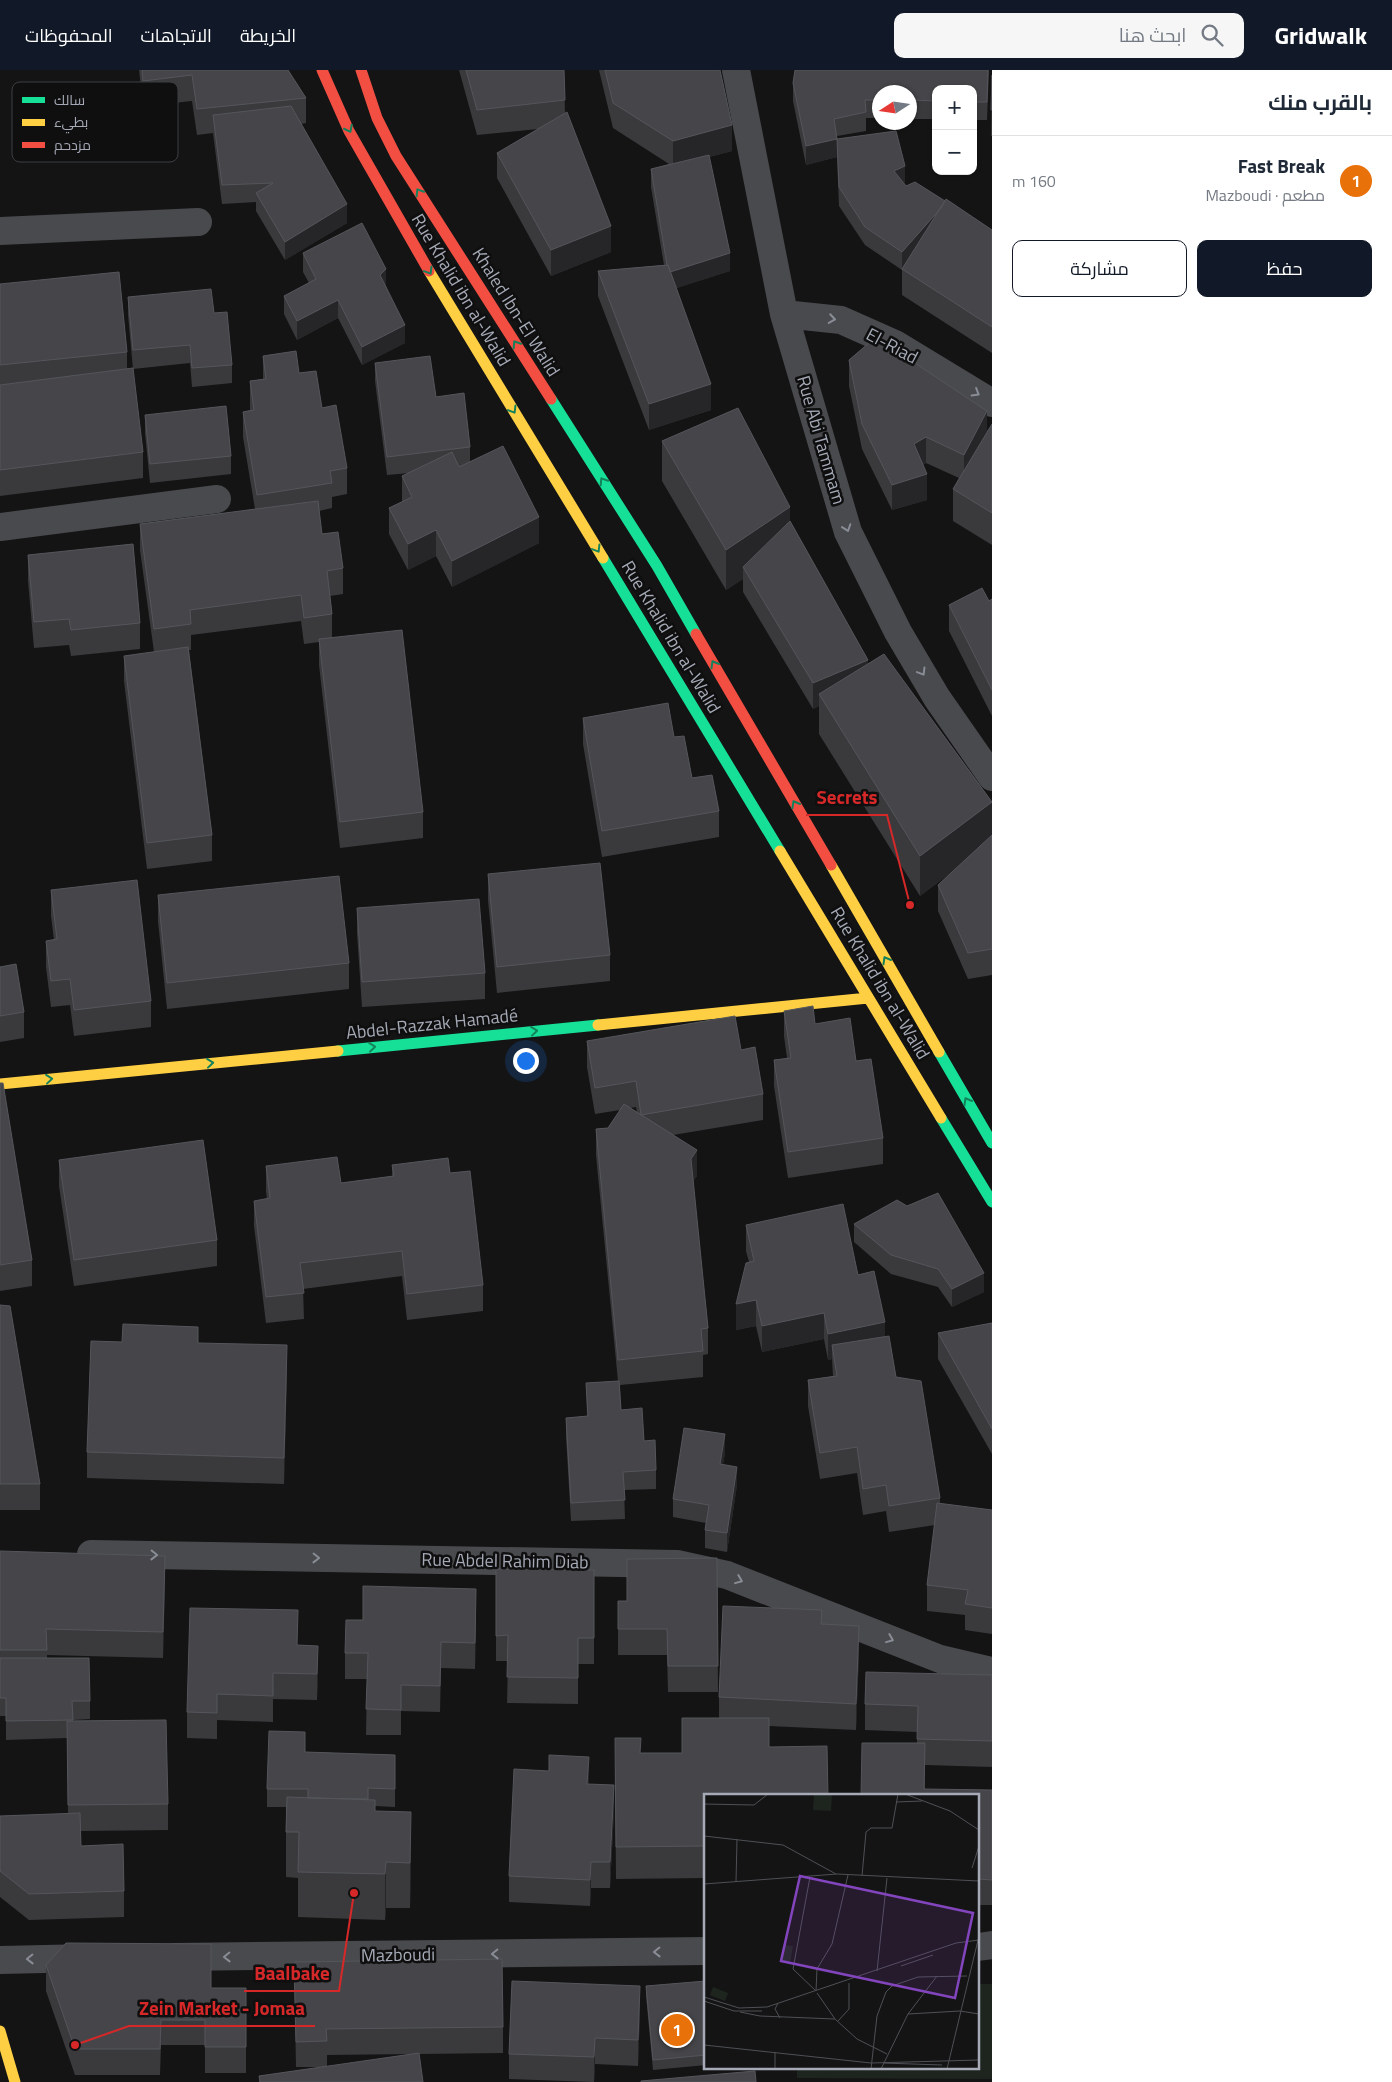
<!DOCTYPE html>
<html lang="ar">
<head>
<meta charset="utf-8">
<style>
	body { margin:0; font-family:"Titillium Web",Cairo,sans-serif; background:#f6f6f7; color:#1f2937; direction:rtl }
	.controls { position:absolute; right:15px; top:15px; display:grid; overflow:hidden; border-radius:10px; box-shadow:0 1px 4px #0004 }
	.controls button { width:45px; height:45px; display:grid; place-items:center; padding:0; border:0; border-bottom:1px solid #e0e1e3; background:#fff; color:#1f2937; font:25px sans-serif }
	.compass { position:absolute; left:872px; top:15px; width:45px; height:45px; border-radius:50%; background:#fff; box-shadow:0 1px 4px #0004; rotate:258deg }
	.you { position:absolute; left:525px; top:990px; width:18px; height:18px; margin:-12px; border:4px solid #fff; border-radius:50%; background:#1a73e8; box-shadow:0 0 0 8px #1a73e833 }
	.badge { display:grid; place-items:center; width:32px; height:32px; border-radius:50%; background:#111827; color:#fff; font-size:16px; font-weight:700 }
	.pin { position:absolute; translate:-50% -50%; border:2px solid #fff; box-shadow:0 1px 5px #0006 }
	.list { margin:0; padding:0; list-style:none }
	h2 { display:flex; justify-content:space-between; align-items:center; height:65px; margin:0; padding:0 20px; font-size:21px }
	h2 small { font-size:16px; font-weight:400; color:#747a83 }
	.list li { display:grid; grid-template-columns:32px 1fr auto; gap:15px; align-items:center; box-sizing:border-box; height:90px; padding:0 20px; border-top:1px solid #e0e1e3 }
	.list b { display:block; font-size:19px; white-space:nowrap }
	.list p { margin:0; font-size:16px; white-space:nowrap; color:#747a83 }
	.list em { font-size:16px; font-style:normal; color:#747a83 }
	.actions { display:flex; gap:10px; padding:15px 20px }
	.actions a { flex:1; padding:11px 0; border:1px solid #111827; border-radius:10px; text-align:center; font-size:18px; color:#111827 }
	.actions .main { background:#111827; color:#fff }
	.icon { flex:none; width:28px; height:28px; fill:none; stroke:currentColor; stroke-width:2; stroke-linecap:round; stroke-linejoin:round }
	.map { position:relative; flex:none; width:992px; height:2012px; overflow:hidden; direction:ltr }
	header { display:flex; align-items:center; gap:30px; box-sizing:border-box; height:70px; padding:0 25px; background:#111827; color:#fff }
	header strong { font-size:24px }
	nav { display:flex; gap:28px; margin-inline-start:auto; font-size:18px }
	.search { width:350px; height:45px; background:#f6f6f7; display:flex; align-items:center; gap:12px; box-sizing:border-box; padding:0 18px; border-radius:10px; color:#747a83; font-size:19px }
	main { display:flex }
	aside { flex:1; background:#fff }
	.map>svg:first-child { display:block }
</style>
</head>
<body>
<header>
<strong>Gridwalk</strong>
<div class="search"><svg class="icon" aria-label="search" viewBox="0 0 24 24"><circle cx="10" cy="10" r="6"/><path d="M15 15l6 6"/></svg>ابحث هنا</div>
<nav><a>الخريطة</a><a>الاتجاهات</a><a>المحفوظات</a></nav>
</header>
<main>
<aside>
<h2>بالقرب منك<small></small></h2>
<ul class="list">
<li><span class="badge" style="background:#e8710a">1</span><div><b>Fast Break</b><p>مطعم · Mazboudi</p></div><em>160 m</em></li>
</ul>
<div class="actions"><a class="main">حفظ</a><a>مشاركة</a></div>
</aside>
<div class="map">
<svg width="992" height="2012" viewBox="0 0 992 2012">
	<rect width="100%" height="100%" fill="#141415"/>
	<path fill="#1e251f" d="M978,1914H992V2009L797,2008V1998H978Z"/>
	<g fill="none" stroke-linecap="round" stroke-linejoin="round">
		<path stroke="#494a4d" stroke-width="28" d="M736,0L784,244L848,462L898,562L937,628L992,707
			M0,161L198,152
			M784,244L841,250L895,274L992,333
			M0,457L217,429
			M91,1484L677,1494L727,1505L940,1589L992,1601
			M978,1877L992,1875
			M175,1887L706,1881
			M0,1890L89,1888"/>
		<path stroke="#16e098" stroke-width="11" d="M551,329L657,496L696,564
			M603,488L780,781
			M338,981L598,955
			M939,982L992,1073
			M941,1048L992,1132"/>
		<path stroke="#ffcf43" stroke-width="11" d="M429,201L603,488
			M780,781L941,1048
			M831,795L939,982
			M598,955L868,928
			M0,1014L338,981
			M0,1961L15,2012"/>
		<path stroke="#f24e42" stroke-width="11" d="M322,0L349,61L429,201
			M361,0L377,48L396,86L551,329
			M696,564L831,795"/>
	</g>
	<path fill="#3a3a3d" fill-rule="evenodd" d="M139,0H288L306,28V53L301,54L347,153L285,190L256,141V132L222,134L213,63L197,65L192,31L143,36Z
		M459,0H564L565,43L611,182L551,206L497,108V83L538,59L477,65Z
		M599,0H720L732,81L709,87L730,201L676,218L711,340L649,360L598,226V201L664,195L651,117V99L669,94L613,58Z
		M989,0L987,50H973V19H936V49H910V22H880V48H866V61L837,66V69L905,114L906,116L992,160V283L902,225V200L865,175L839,136L837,87L806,95L793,31V13Z
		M992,5V66H991Z
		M303,183L386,216L405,273L362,295L338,248L297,270L284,244V226L309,213L303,202Z
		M0,214L127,282V298L143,382V408L0,426Z
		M128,227L214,243L232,295V313L192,317L190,293L133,299L128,245Z
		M263,286L299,303L322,338L347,398V424L332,427V438L319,441L322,464L343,498V524L330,526L332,544V567L423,742V768L340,778L319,595V572L304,574L301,551L191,565V580H189L212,765V791L147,799L124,611V586L154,582L140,480V454L255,439L243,367V342L250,340V311L263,309Z
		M849,290L987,361L992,354V475L953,451V419L959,408L926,393L923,395L927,430L892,440L862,379L849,316Z
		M375,293L436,327L470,377V392L539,473L452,517L436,486L408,500L389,464V438L402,432V406L410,403L387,405L375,311Z
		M145,345L231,386V404L150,413L145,363Z
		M662,371L790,451L868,594L992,732V905L968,909L938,841V815L953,801L920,826L819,664V636L813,639L743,522V509L726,520L662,411Z
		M28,485L140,553V579L71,586L69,575L34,578L28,511Z
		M992,529V646L949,561V535L989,531Z
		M583,648L692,708L719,741V767L602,787L583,674Z
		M488,804L610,885V911L497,923L488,830Z
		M51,820L151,931V957L74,966L70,935L51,937L46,897V871L54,870L51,846Z
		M158,825L349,893V919L167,939L158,851Z
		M357,838L485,903V929L362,937L357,863Z
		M0,897L24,942V968L0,972Z
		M784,941L815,954L856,991L883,1068V1094L788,1108L774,1016V990L787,988L784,966Z
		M587,971L741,980L763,1024V1050L673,1065L697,1106L693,1111L708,1258V1284L703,1285V1307L620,1315L621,1340L644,1371L656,1400V1419L624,1420L625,1449L571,1451L566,1366V1348L587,1346L586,1313L618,1311L596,1085V1059L608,1058L620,1040L595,1044L587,997ZM636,1037L637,1042L630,1038Z
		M0,1013L32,1190V1216L0,1221Z
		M59,1090L217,1170V1196L74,1216L59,1116Z
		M392,1095L450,1103L483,1215V1241L407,1250L402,1206L303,1219L304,1249L266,1253L254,1156V1131L267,1129L266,1121V1096L341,1113L392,1106Z
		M854,1154L984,1222L952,1237L938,1217L891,1204L854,1172Z
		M746,1155L858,1205L885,1266L896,1307L940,1428V1434L992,1440V1564L965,1560V1545L927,1541V1515L935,1455L889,1462L886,1441L863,1445L857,1403L820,1409L808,1336V1310L833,1306L832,1289L828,1290L824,1269L762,1282L756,1256L736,1260L749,1192L746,1181Z
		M0,1235L40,1414V1440H0Z
		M992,1253V1384L938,1289V1263Z
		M122,1272L198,1273L287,1301L284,1414L87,1408V1382Z
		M725,1383L723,1394L737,1415L727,1482L705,1478V1460L706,1453L673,1447V1429Z
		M0,1481L165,1512L163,1588L47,1585V1588L90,1631V1649L73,1650V1651L168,1734V1760L81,1761V1776L124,1821V1847L29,1850L0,1827V1746L68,1744L67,1668L6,1670V1646H0Z
		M717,1488L718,1622H668L667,1585H618V1531H627Z
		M496,1499L594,1500V1594H578V1634L507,1633L508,1591H496Z
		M476,1545L475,1599L441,1598L440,1642L401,1641V1665H366L367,1609H345V1583L363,1550Z
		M822,1555L859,1582L856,1660L769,1656L706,1726V1808L616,1809L615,1700L682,1683L719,1648V1627Z
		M298,1575L318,1602L317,1630L273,1629V1652L217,1650V1669L187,1668V1642Z
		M992,1605V1697L925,1695V1719L992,1720V1835H978V1726H861L917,1673V1662L865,1660V1634Z
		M305,1682L395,1685V1737L375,1736V1741L411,1787L410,1838H386L385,1850L298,1847V1808L286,1807V1737H267V1719Z
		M589,1714L614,1741L610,1818H591L590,1836L509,1832V1806Z
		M294,1892L503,1957V1983L419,1984L423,2012H259V2006L325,1997H296ZM413,1984L327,1997V1985Z
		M46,1895L211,1918H246V2003H205V1975H161L160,2005H75L46,1921Z
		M706,1911V1995L653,2000L646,1926V1916Z
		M640,1942L638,1996L595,1994L594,2012L509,2009V1984Z"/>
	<path fill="#262628" d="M732,55V81L673,96V71Z
		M837,69V87L806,95V76Z
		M905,96V115L894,101Z
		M946,132V150L902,200V182Z
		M347,134V153L285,190V172Z
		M611,156V182L551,206V180Z
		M730,183V201L668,221V203Z
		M386,199V217L380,205Z
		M338,230V248L297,270V251Z
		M405,255V273L362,295V277Z
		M711,314V340L649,360V334Z
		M987,341V367L964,410V385Z
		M926,367V393L914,400V374Z
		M927,404V430L892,440V415Z
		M790,437V477L743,497V509L726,520V480Z
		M539,447V473L452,517V491Z
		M436,460V486L408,500V474Z
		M868,590V616L819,624V636L813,639V613Z
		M992,732V772L920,826V786Z
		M697,1080V1106L691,1114V1089Z
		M984,1203V1222L952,1237V1219Z
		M756,1230V1256L736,1260V1234Z
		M824,1243V1269L762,1282V1256Z
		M885,1252V1278L832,1275V1289L828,1290V1264Z
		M287,1275V1301L284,1414V1388Z
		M725,1364V1383L720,1412V1394Z
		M737,1397V1415L727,1482V1463Z
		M165,1486V1512L163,1588V1562Z
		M476,1519V1545L475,1599V1573Z
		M859,1556V1582L856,1660V1634Z
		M318,1576V1602L317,1630V1604Z
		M589,1687V1713L587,1740V1714Z
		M614,1715V1741L610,1818V1792Z
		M411,1742V1787L410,1838V1793Z
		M386,1792V1838L385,1850V1804Z
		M591,1792V1818L590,1836V1810Z
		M640,1916V1942L638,1996V1970Z
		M595,1968V1994L594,2012V1987Z"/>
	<path fill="#46464a" stroke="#54565b" d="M142,0H288L306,28L197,39L192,5L143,11Z
		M466,0H564L565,30L477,40Z
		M605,0H720L732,55L673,71L613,33Z
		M795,0H988L987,32H973V19H936V31L910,30V22H880V30H865L866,42L834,49L837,69L806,76L793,13Z
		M992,5V40H991Z
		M291,36L347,134L285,172L256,123L273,113L222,115L213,45Z
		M567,42L611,156L551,180L497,83Z
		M896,61L905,96L894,101L906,116L915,112L945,131L941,138L902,182L865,157L839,117L837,69Z
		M709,85L730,183L670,202L668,195H667L651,99Z
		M946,129L992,160V257L902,199Z
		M362,153L386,199L380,205L405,255L362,277L338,230L297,251L284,226L316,209L303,183Z
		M668,195L711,314L649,334L598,201Z
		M119,202L127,282L0,295V214Z
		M211,219L214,243L227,242L232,295L192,298L190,275L133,280L128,227Z
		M876,267L987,341L964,385L926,367L914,374L927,404L892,415L862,354L849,290Z
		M296,281L299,303L316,301L322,338L336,335L347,398L330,401L332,413L257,425L243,342L254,340L250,311L266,309L263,286Z
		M430,286L436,327L464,323L470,377L387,387L375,293Z
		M133,298L143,382L0,400V315Z
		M226,336L231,386L150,394L145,345Z
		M738,338L790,437L726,480L662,371Z
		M992,354V443L953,419Z
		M503,376L539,447L452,491L436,460L408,474L389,438L412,427L402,406L452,382L459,397Z
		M318,431L322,464L338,462L343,498L327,501L332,544L304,548L301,525L190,540L191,554L154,559L140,454Z
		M790,451L868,590L813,613L743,497Z
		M133,474L140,553L71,560L69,549L34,552L28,485Z
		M982,518L989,531L992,529V620L949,535Z
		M402,560L423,742L340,752L319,569Z
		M188,577L212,765L147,773L124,586Z
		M884,584L992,732L920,786L819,624Z
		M668,633L674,667L684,666L692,708L712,705L719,741L602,761L583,648Z
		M992,765V879L968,883L938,815Z
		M600,793L610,885L497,897L488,804Z
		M339,806L349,893L167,913L158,825Z
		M137,810L151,931L74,940L70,909L51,911L46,871L57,869L51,820Z
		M479,829L485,903L362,912L357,838Z
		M16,894L24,942L0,946V897Z
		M813,936L815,954L850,948L856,991L871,989L883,1068L788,1082L774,990L791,988L784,941Z
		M735,946L741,980L755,977L763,1024L641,1045L636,1011L595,1018L587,971Z
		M0,1013H3L32,1190L0,1195Z
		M624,1034L697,1080L691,1089L708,1258L701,1259L703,1281L618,1290L596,1059L608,1058Z
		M203,1070L217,1170L74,1190L59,1090Z
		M337,1087L341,1113L394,1106L392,1095L448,1088L450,1103L470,1101L483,1215L407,1224L402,1181L300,1193L304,1223L266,1227L254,1131L270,1128L266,1096Z
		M938,1123L984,1203L952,1219L938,1199L891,1185L854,1154L897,1130L907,1136Z
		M843,1134L858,1205L874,1201L885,1252L828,1264L824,1243L762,1256L756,1230L736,1234L746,1193L754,1191L746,1155Z
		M0,1235L10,1236L40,1414H0Z
		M992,1253V1359L938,1263Z
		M123,1254L198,1257V1273L287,1275L284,1388L87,1382L91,1271L122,1272Z
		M889,1266L896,1307L921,1311L940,1428L889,1436L886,1415L863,1419L857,1377L820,1383L808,1310L837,1306L832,1275Z
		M619,1311L621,1340L642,1338L644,1371L655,1370L656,1400L623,1402L625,1430L571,1433L566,1348L588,1346L586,1313Z
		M684,1358L725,1364L720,1394L737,1397L727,1463L705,1460L709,1435L673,1429Z
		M937,1433L992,1440V1538L965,1534L968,1520L927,1515Z
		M0,1481L165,1486L163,1562L46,1559L47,1580H0Z
		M717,1488L718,1596H668L667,1559H618V1531H627V1489Z
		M496,1499L594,1500V1568H578V1608L507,1607L508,1565L496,1566Z
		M363,1516L476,1519L475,1573L441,1572L440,1616L401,1615V1640L366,1639L368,1583H345L346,1550H363Z
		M723,1536L822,1540L821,1554L859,1556L856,1634L719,1627Z
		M190,1538L298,1540L297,1575L318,1576L317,1604L273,1603V1626L217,1624V1643L187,1642Z
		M0,1588H89L90,1631H72L73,1650L6,1651V1628H0Z
		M866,1602L992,1605V1671L917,1669L918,1636L865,1634Z
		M682,1648H769V1677L827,1676L828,1726H706V1776L616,1777L615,1668H641L640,1683H682Z
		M166,1650L168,1734L68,1735L67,1651Z
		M269,1661L305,1662V1682L395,1685V1719L368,1718V1729L308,1728V1719H267Z
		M862,1673H925L924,1719L992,1720V1810L978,1809V1726H861Z
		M549,1685L589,1687L587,1714L614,1715L610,1792H591L590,1810L509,1806L514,1699L549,1701Z
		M287,1727L375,1730V1741L411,1742L410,1793L386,1792L385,1804L298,1802L299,1762H286Z
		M80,1743L81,1776L123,1774L124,1821L29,1824L0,1801V1746Z
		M66,1873L211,1874V1918H246V1977H205V1950H161L160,1979H75L46,1895Z
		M502,1889L503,1957L326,1959L327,1971L296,1972L294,1892Z
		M512,1911L640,1916L638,1970L595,1968L594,1987L509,1984Z
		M706,1911V1985L653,1990L646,1916Z
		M419,1983L423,2012H260L259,2006Z
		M755,2001L756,2012H641V2011Z"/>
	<defs><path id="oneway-chevron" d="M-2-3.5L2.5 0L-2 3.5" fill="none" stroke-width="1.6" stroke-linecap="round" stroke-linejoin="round" transform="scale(1.25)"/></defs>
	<g stroke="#13825b">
		<use href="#oneway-chevron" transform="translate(349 59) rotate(63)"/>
		<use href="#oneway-chevron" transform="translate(419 122) rotate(-122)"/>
		<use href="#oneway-chevron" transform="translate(429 201) rotate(59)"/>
		<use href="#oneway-chevron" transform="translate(516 274) rotate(-122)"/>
		<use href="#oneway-chevron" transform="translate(513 340) rotate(59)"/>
		<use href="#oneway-chevron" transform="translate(603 411) rotate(-122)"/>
		<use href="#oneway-chevron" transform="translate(597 479) rotate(59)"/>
		<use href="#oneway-chevron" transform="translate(714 594) rotate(-120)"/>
		<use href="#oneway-chevron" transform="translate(795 734) rotate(-120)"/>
		<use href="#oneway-chevron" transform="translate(886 890) rotate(-120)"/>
		<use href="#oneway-chevron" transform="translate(534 961) rotate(-6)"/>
		<use href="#oneway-chevron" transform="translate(372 977) rotate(-6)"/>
		<use href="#oneway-chevron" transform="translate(210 993) rotate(-6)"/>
		<use href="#oneway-chevron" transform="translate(49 1009) rotate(-6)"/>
		<use href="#oneway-chevron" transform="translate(967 1031) rotate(-120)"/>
	</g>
	<g stroke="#898d96">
		<use href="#oneway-chevron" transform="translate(832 249) rotate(9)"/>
		<use href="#oneway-chevron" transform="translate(976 323) rotate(31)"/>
		<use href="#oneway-chevron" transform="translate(847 458) rotate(71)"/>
		<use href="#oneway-chevron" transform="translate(922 602) rotate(59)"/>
		<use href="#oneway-chevron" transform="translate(154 1485) rotate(1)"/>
		<use href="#oneway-chevron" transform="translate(316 1488) rotate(1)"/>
		<use href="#oneway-chevron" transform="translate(739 1510) rotate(22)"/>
		<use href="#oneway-chevron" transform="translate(890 1569) rotate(22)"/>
		<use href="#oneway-chevron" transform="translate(657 1882) rotate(179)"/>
		<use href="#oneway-chevron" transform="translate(495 1884) rotate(179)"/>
		<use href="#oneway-chevron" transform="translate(227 1887) rotate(179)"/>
		<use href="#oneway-chevron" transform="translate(30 1889) rotate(179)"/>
	</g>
	<g text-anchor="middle" stroke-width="5" stroke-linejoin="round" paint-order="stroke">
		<g font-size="18" fill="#a5aab6" stroke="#0f0f10">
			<text transform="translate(461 220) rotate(59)" y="6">Rue Khalid ibn al-Walid</text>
			<text transform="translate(516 242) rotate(58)" y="6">Khaled Ibn-El Walid</text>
			<text transform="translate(892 276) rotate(28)" y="6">El-Riad</text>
			<text transform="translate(821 370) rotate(74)" y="6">Rue Abi Tammam</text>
			<text transform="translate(671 567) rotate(59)" y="6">Rue Khalid ibn al-Walid</text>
			<text transform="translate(880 913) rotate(59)" y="6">Rue Khalid ibn al-Walid</text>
			<text transform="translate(432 954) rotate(-6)" y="6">Abdel-Razzak Hamadé</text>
			<text transform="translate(505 1491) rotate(1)" y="6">Rue Abdel Rahim Diab</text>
			<text transform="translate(398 1885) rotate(-1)" y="6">Mazboudi</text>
		</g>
	</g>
	<g transform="translate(704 1724)">
		<rect width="275" height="275" fill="#141415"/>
		<path d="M110,0H128L127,17L109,16ZM81,151L89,152L86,170L78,168ZM9,193L24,199L21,207L6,201Z" fill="#1e251f"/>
		<path fill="none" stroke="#4e5055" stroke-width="1" d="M201,0L246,17L275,36M192,8L218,7M0,10L50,11L64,0M0,42L79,51L132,80M268,74L275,52M158,82L162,38L167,34H188L194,0M106,83L89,175L112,197M32,88L33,45M0,90L133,80L275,87M197,172L229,161M173,177L183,84M112,197L113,175L128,150L144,81M113,199L131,225L153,245L183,260M0,203L35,214L63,213L252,149L275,146M0,207L30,217H58M74,209L71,215L76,224M36,218L56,222L131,225M204,220L256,217L275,220M134,227L145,215V189M0,251L167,269L275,266M71,258V275M179,269L238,271M167,275L173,222L182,198L188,192L214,183L263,182M177,275L204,220L233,182M243,275L275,142"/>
		<path fill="#8345bd" fill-opacity="0.15" stroke="#8345bd" stroke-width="2.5" d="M96,82L269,119L251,204L77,167Z"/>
		<rect width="275" height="275" fill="none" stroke="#a5aab6" stroke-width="2.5"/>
	</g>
	<rect x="12" y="12" width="166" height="80" rx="8" fill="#0f0f10" stroke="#3c3e42" stroke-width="1"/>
	<rect x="22" y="27" width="23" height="6" fill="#16e098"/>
	<rect x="22" y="49" width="23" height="7" fill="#ffcf43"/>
	<rect x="22" y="72" width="23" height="6" fill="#f24e42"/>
	<g font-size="14" fill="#a5aab6">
		<text x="54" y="35">سالك</text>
		<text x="54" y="57">بطيء</text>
		<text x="54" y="80">مزدحم</text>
	</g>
	<path fill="none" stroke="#d62828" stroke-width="2" d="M910 835L887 745H806M354 1823L339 1921H244M75 1975L129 1956H315"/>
	<g fill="#d62828" stroke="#0f0f10" stroke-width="2">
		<circle cx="910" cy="835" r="5"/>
		<circle cx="354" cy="1823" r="5"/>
		<circle cx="75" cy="1975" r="5"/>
	</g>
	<g font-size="19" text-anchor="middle" font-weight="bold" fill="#d62828" stroke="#0f0f10" stroke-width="5" stroke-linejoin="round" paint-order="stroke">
		<text x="847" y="734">Secrets</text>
		<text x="292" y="1910">Baalbake</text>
		<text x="222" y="1945">Zein Market - Jomaa</text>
	</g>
</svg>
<div class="controls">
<button>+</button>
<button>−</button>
</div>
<svg class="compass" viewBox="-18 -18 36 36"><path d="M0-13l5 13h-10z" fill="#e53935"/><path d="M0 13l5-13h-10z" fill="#747a83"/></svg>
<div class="you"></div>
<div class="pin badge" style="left:677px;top:1960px;background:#e8710a">1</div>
</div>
</main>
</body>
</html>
